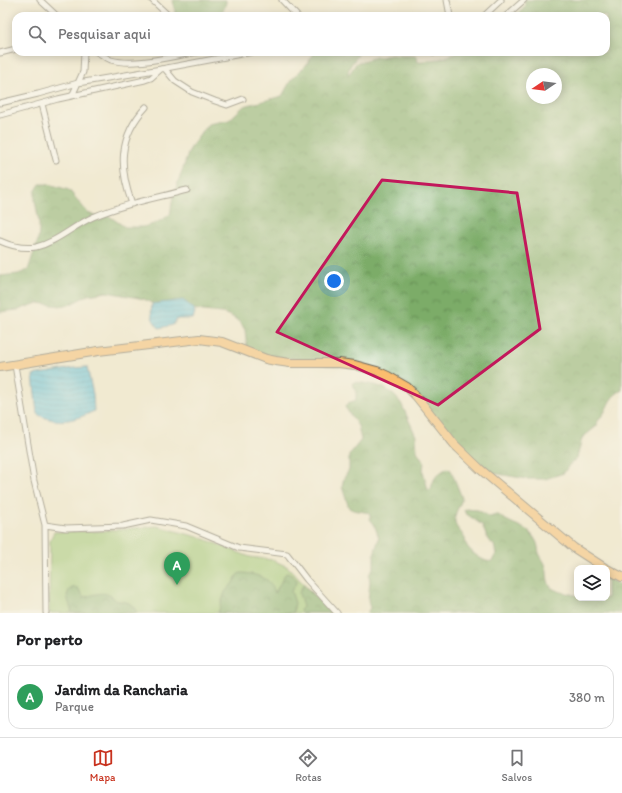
<!DOCTYPE html>
<html lang="pt">
<head>
<meta charset="utf-8">
<style>
	body { margin:0; font-family:Itim,sans-serif; background:#f6f6f6; color:#202124 }
	.controls { position:absolute; right:12px; bottom:12px; display:grid; overflow:hidden; border-radius:8px; box-shadow:0 2px 10px #0003 }
	.controls button { width:36px; height:36px; display:grid; place-items:center; padding:0; border:0; border-bottom:1px solid #e0e0e0; background:#fff; color:#202124; font:20px sans-serif }
	.compass { position:absolute; left:526px; top:68px; width:36px; height:36px; border-radius:50%; background:#fff; box-shadow:0 2px 10px #0003; rotate:257deg }
	.you { position:absolute; left:334px; top:281px; width:14px; height:14px; margin:-10px; border:3px solid #fff; border-radius:50%; background:#1a73e8; box-shadow:0 0 0 6px #1a73e833 }
	.badge { display:grid; place-items:center; width:26px; height:26px; border-radius:50%; background:#c8321e; color:#fff; font-size:13px; font-weight:700 }
	.pin { position:absolute; translate:-50% -33px; filter:drop-shadow(0 1px 2px #0008) }
	.pin::after { content:''; position:absolute; top:21px; width:14px; height:12px; background:inherit; clip-path:polygon(0 0,100% 0,50% 100%) }
	.list { margin:0; padding:0; list-style:none }
	h2 { display:flex; justify-content:space-between; align-items:center; height:52px; margin:0; padding:0 16px; font-size:17px }
	h2 small { font-size:13px; font-weight:400; color:#757577 }
	.list li { display:grid; grid-template-columns:26px 1fr auto; gap:12px; align-items:center; box-sizing:border-box; height:64px; margin:0 8px 8px; padding:0 8px; border:1px solid #e0e0e0; border-radius:12px }
	.list b { display:block; font-size:15px; white-space:nowrap }
	.list p { margin:0; font-size:13px; white-space:nowrap; color:#757577 }
	.list em { font-size:13px; font-style:normal; color:#757577 }
	.icon { flex:none; width:22px; height:22px; fill:none; stroke:currentColor; stroke-width:2; stroke-linecap:round; stroke-linejoin:round }
	.map { position:relative; flex:none; width:622px; height:613px; overflow:hidden }
	.search { position:absolute; background:#fff; box-shadow:0 2px 10px #0003; left:12px; right:12px; top:12px; height:44px; display:flex; align-items:center; gap:10px; box-sizing:border-box; padding:0 14px; border-radius:12px; color:#757577; font-size:15px }
	.sheet { height:124px; background:#fff }
	nav { display:flex; justify-content:space-around; align-items:center; box-sizing:border-box; height:56px; border-top:1px solid #e0e0e0; background:#fff; font-size:11px; color:#757577 }
	nav a { display:grid; justify-items:center; gap:2px }
	nav .on { color:#c8321e }
	.map>svg:first-child { display:block }
</style>
</head>
<body>
<div class="map">
<svg width="622" height="613" viewBox="0 0 622 613">
	<defs>
		<pattern id="forest-crowns" width="20" height="18" patternUnits="userSpaceOnUse"><rect width="20" height="18" fill="#7cac67"/><path d="M2 6a3 3 0 1 1 6 0M12 15a3 3 0 1 1 6 0" fill="none" stroke="#658b54"/></pattern>
		<pattern id="water-rules" width="6" height="5" patternUnits="userSpaceOnUse"><rect width="6" height="5" fill="#62c2e0"/><path d="M0 2.5h6" fill="none" stroke="#54a6c0"/></pattern>
	</defs>
	<rect width="100%" height="100%" fill="#fdfcf7"/>
	<filter id="ink" filterUnits="userSpaceOnUse"><feTurbulence type="fractalNoise" baseFrequency=".025" numOctaves="2"/><feDisplacementMap in="SourceGraphic" scale="8" xChannelSelector="R" yChannelSelector="G"/><feConvolveMatrix kernelMatrix="1 2 1 2 8 2 1 2 1" color-interpolation-filters="sRGB"/></filter>
	<filter id="wash" filterUnits="userSpaceOnUse"><feTurbulence type="fractalNoise" baseFrequency=".012" numOctaves="4" result="noise"/><feDisplacementMap in="SourceGraphic" scale="16" xChannelSelector="R" yChannelSelector="G"/><feGaussianBlur stdDeviation="0.9" result="paint"/><feColorMatrix in="noise" values="0 0 0 0 0 0 0 0 0 0 0 0 0 0 0 0 0 1.4 0 .05"/><feComposite in="paint" operator="in"/></filter>
	<g filter="url(#wash)">
		<rect width="100%" height="100%" fill="#f1ead1"/>
		<path fill="#9bc876" stroke="#5c7249" d="M157,526L202,538L250,557L273,560L288,567L330,613H49L50,540L54,532L101,531Z"/>
		<path fill="url(#forest-crowns)" stroke="#4c6442" fill-rule="evenodd" d="M173,0H226C227,7 221,15 214,16C203,18 184,16 173,16L175,13Z
			M523,0H622V390C610,397 610,402 604,413C601,418 597,419 597,426L582,438L577,458L569,465L564,473L545,479H527L492,473L456,445L401,381L352,367L326,365L290,358L277,359L247,349L245,330L240,322L231,316L222,313L203,311L184,307L153,304L144,299L107,292L88,295L71,304L61,306L38,303L18,310L0,312V276L18,274L28,270L38,240L39,231V222L35,201V192L40,184H49L69,190L88,213L98,217L109,216L125,227H143L154,224L170,215L173,197L190,148L208,124L229,120L244,106L282,96L291,80L306,65L315,52H356L358,55C354,61 347,68 348,76L356,63L376,57H381L390,55L415,56L417,57L418,62H423L428,60L439,59L460,52H606V16H513C520,13 525,9 525,2ZM532,74H556V98H532Z
			M357,382L375,385L384,388L393,394L401,403L416,436L417,451L424,462L423,471L428,490L431,489C434,477 436,475 447,468L451,470L462,498C460,507 454,512 455,521C455,528 461,531 464,537C466,539 465,543 467,546C471,552 485,564 492,561L496,554L494,545L488,540L482,525L465,513L464,510L466,509L478,510L490,517C500,512 498,516 506,520C517,526 530,528 536,541C538,544 538,549 539,553C541,558 545,562 546,567C548,574 546,580 551,587C556,592 568,593 574,595H577V598H607V578L622,586V613H367L370,608L368,601L370,582L369,575L374,566V554L379,538L374,524L370,519V513L353,510L349,508L342,487L344,478L349,470V455L361,440L358,426L345,407L348,403L356,400V390L352,383Z
			M241,573C250,573 265,576 271,584C273,586 274,590 275,593L285,574L287,573L293,576L297,580L295,585L291,591L295,603L293,613H218L225,592L233,583L238,574Z
			M303,585L331,613H301L300,610L303,607L299,593Z
			M74,587L78,588L84,597C99,594 105,589 117,601C127,601 133,603 137,613H72L67,596L69,590Z"/>
		<path fill="url(#water-rules)" stroke="#3f6f7e" d="M183,300L194,309L195,312L193,319H177L173,325L159,328C152,320 150,315 152,304Z
			M87,367L93,394L94,411C74,421 57,425 37,414L33,375L74,368Z"/>
	</g>
	<g filter="url(#ink)">
		<g fill="none" stroke-linecap="round" stroke-linejoin="round">
			<defs>
				<path id="street" d="M40,0L57,16
					M152,0L169,16
					M282,0L297,16
					M447,0L450,16
					M484,16L501,0
					M506,16L524,0
					M97,52C101,54 106,58 111,60C136,67 172,56 198,52
					M433,52H452
					M0,53L16,49
					M165,69L175,81L192,92L215,101L227,105L243,99
					M72,96L83,72L84,52
					M0,103L38,94L78,83L161,69L252,52
					M42,104L56,160
					M0,115L58,99L145,80L151,78L161,69
					M132,204C119,168 118,137 146,107
					M0,241C11,246 23,249 36,247C57,242 73,226 93,217C123,204 156,198 187,190
					M15,365L34,481L45,525L46,613
					M45,525L66,528L123,526L151,520L186,526L239,548L287,554L307,580L337,613"/>
				<path id="primary" d="M0,367L98,351L199,339L222,342L266,359L276,361L290,363H339L355,365L377,371L388,376L407,387L416,396L455,445L480,469L574,548L605,568
					M607,569L622,577"/>
			</defs>
			<use href="#street" stroke="#67645b" stroke-width="7"/>
			<use href="#primary" stroke="#67645b" stroke-width="10"/>
			<use href="#street" stroke="#fff" stroke-width="5"/>
			<use href="#primary" stroke="#fbbd6e" stroke-width="8"/>
		</g>
	</g>
	<path d="M0 0H622V613H0ZM382,180L517,193L540,329L438,405L277,332Z" fill="#f1ead1" fill-opacity=".55" fill-rule="evenodd"/>
	<path fill="none" stroke="#c2185b" stroke-width="3" stroke-linejoin="round" d="M382,180L517,193L540,329L438,405L277,332Z"/>
</svg>
<div class="controls">
<button><svg class="icon" aria-label="layers" viewBox="0 0 24 24"><path d="M12 4l9 5-9 5-9-5zM3 14l9 5 9-5"/></svg></button>
</div>
<svg class="compass" viewBox="-18 -18 36 36"><path d="M0-13l5 13h-10z" fill="#e53935"/><path d="M0 13l5-13h-10z" fill="#757577"/></svg>
<div class="you"></div>
<div class="pin badge" style="left:177px;top:585px;background:#2e9e5b">A</div>
<div class="search"><svg class="icon" aria-label="search" viewBox="0 0 24 24"><circle cx="10" cy="10" r="6"/><path d="M15 15l6 6"/></svg>Pesquisar aqui</div>
</div>
<section class="sheet">
<h2>Por perto<small></small></h2>
<ul class="list">
<li><span class="badge" style="background:#2e9e5b">A</span><div><b>Jardim da Rancharia</b><p>Parque</p></div><em>380 m</em></li>
</ul>
</section>
<nav>
<a class="on"><svg class="icon" aria-label="map" viewBox="0 0 24 24"><path d="M3 6l6-2 6 2 6-2v14l-6 2-6-2-6 2zM9 4v14M15 6v14"/></svg>Mapa</a>
<a><svg class="icon" aria-label="directions" viewBox="0 0 24 24"><path d="M12 3l9 9-9 9-9-9zM9 14v-3h6M13 9l2 2-2 2"/></svg>Rotas</a>
<a><svg class="icon" aria-label="saved" viewBox="0 0 24 24"><path d="M7 4h10v16l-5-4-5 4z"/></svg>Salvos</a>
</nav>
</body>
</html>
